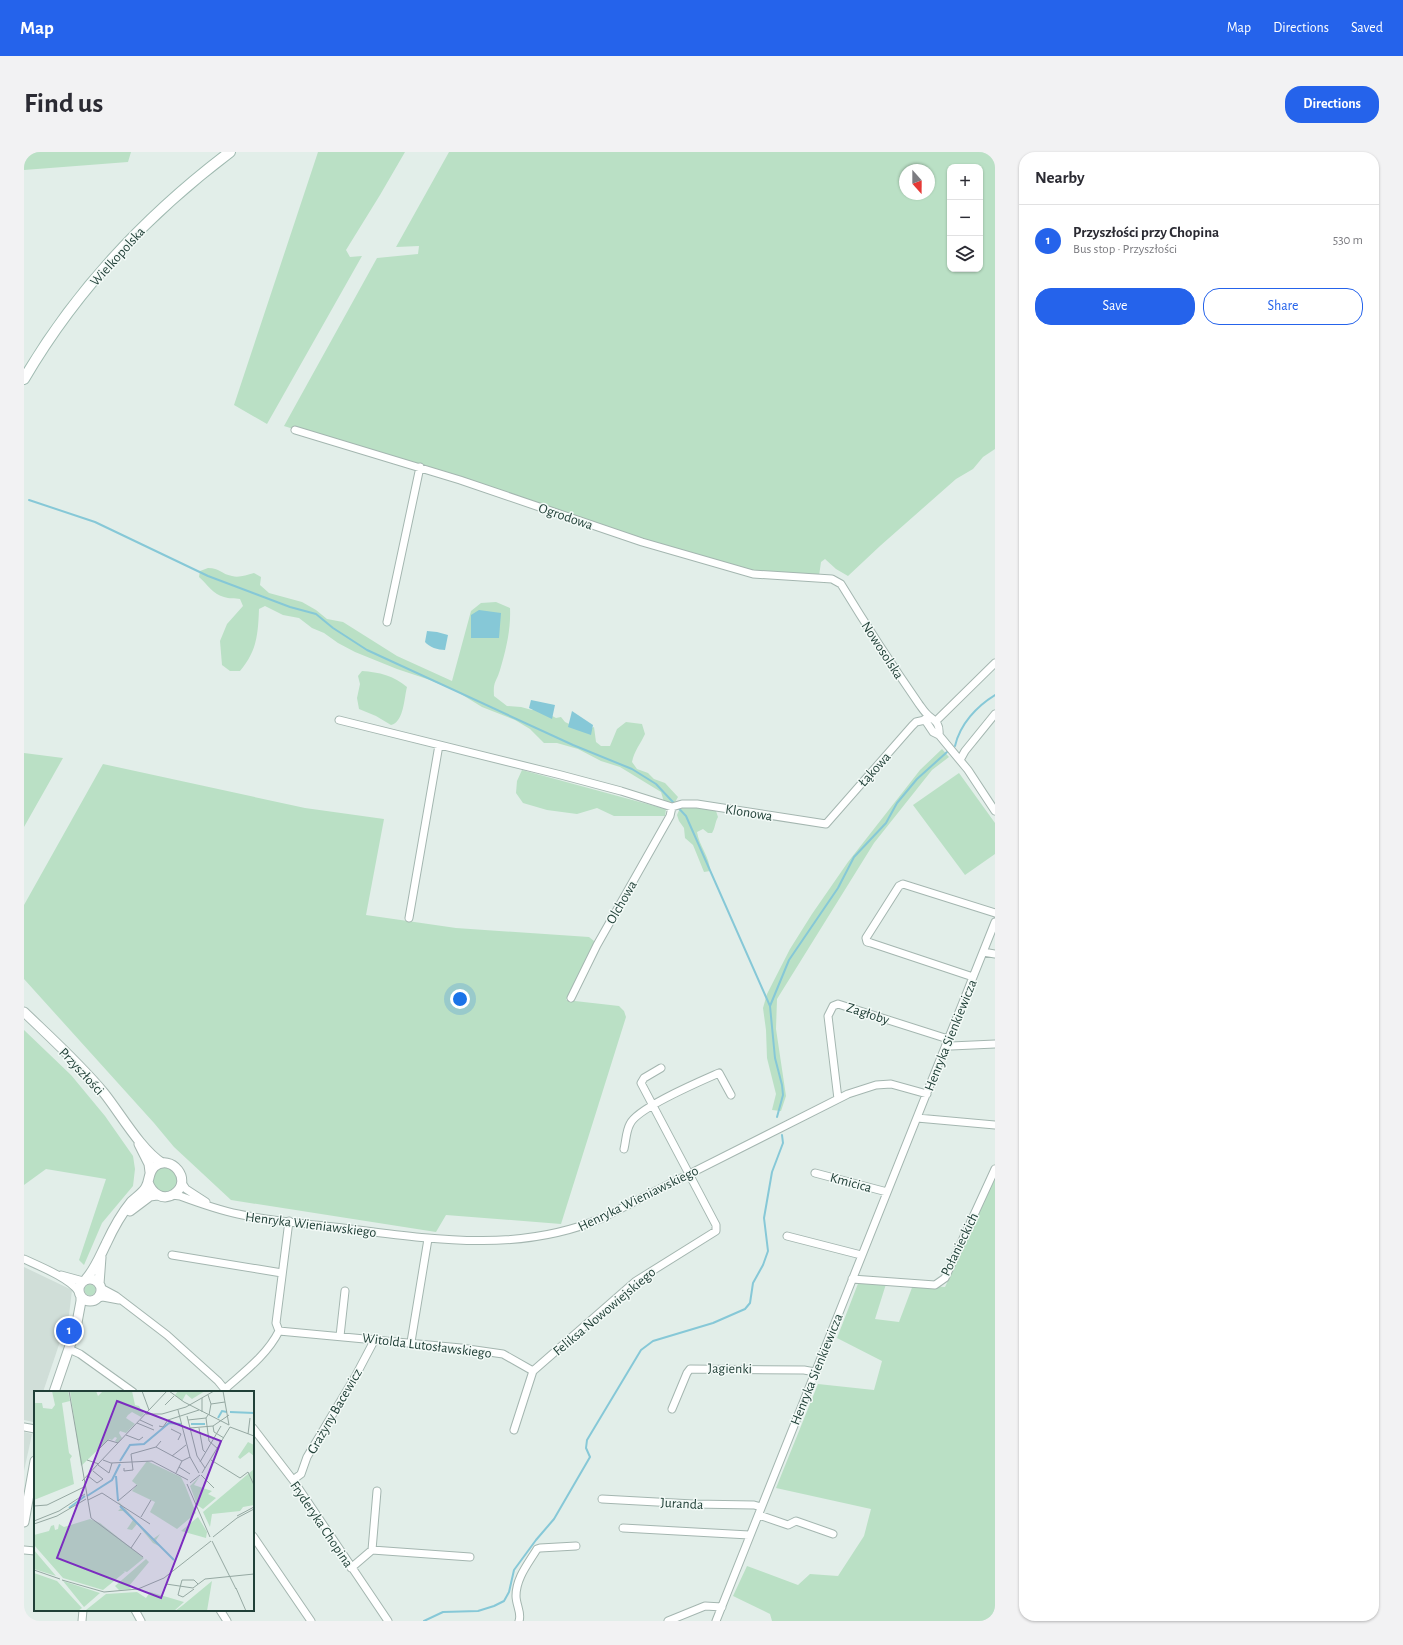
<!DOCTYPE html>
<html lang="en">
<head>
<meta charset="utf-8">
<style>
	body { margin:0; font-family:"Alegreya Sans",sans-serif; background:#f2f2f3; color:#2b2b33 }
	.controls { position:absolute; right:12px; top:12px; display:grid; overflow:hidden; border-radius:8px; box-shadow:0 1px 3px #0004 }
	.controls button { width:36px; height:36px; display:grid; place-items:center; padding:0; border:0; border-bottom:1px solid #e1e1e2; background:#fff; color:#2b2b33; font:20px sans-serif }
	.compass { position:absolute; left:875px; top:12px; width:36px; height:36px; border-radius:50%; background:#fff; box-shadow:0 1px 3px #0004; rotate:159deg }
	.you { position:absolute; left:436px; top:847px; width:14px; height:14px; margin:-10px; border:3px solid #fff; border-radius:50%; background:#1a73e8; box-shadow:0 0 0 6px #1a73e833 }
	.badge { display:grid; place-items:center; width:26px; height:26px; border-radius:50%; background:#2563eb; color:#fff; font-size:13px; font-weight:700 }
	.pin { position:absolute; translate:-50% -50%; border:2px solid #fff; box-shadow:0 1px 4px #0006 }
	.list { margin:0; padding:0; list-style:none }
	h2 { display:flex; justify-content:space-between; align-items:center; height:52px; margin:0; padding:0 16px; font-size:17px }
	h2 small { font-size:13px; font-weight:400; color:#7c7c81 }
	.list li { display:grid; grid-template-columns:26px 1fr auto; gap:12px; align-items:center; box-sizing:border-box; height:72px; padding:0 16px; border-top:1px solid #e1e1e2 }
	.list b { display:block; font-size:15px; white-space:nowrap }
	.list p { margin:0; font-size:13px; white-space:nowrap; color:#7c7c81 }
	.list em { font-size:13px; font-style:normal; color:#7c7c81 }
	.actions { display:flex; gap:8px; padding:12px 16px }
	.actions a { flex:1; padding:9px 0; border:1px solid #2563eb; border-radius:16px; text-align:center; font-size:14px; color:#2563eb }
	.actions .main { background:#2563eb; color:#fff }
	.icon { flex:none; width:22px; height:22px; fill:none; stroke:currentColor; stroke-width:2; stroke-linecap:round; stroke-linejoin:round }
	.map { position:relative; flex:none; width:971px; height:1469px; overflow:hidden; border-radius:16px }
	header { display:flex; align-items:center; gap:24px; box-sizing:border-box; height:56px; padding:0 20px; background:#2563eb; color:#fff }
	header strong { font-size:19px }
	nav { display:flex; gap:22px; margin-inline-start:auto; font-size:14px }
	.intro { display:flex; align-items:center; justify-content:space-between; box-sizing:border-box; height:96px; padding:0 24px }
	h1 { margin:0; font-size:28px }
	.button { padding:10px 18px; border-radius:16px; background:#2563eb; color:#fff; font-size:14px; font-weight:700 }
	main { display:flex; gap:24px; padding:0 24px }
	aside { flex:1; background:#fff; border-radius:16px; box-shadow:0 1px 3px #0004 }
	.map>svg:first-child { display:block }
</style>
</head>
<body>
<header>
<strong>Map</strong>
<nav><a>Map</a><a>Directions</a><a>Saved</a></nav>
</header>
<div class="intro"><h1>Find us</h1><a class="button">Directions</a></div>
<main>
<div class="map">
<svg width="971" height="1469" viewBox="0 0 971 1469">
	<rect width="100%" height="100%" fill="#e2eee9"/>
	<path fill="#d0ded8" d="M0,1115L48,1138L45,1163L19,1240H11V1264L9,1270L0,1268Z
		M0,1280L8,1282L0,1319Z"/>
	<path fill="#bae0c5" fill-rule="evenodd" d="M0,0H107L104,10L0,18Z
		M294,0H381L356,43L322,98L326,105L338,104L243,272L210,253Z
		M425,0H971V297L959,305L949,317L932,327L856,394L824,424L812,417L801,407L797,410L795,424L730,421L618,388L260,274L353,106L394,102L395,94L372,95ZM926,15H956V117H926ZM881,18H905V42H881Z
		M184,416C196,416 197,422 208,424C215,426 222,423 230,421L237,425L236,433L245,441L278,450L292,458L303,467L319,470L373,504L428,529L447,459L457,451L472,450L486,456C487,477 482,498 476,518C472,531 469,529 470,544L483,554L497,555L508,558H517L532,566L537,565L541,570L560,579L570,575L572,590L577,594H586L593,577L602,570L618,572L621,582C617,591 610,599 608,610L613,617L624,621L630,627L641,631L654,645L650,652L640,650L637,640L596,615L577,609L554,597L533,591H520L506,577L491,568L458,555L432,539L406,528L373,517L331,500L314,491L300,481L288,476L275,466L259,463L241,454L235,457C234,482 233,499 216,519H206L198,513L196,489L203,472L219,454L216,447C211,446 205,447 200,445C190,443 183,432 175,425L176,419Z
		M338,519C355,520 370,524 383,535C380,546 380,570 367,573L352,564L335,557L333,546L336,532L334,524Z
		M918,597L925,605L908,618L850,691L753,847L752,877L762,944L757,959L748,958L752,942L743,906L742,878L739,856L743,842L766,797L788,762L824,710L896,618Z
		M0,601L39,606L0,675Z
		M79,612L281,656L360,667L342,763L432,776L565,785L570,789V793L542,848L595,854L600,859L602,865L537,1072L422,1063L412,1080L207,1048L150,995L130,971L0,827V753Z
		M498,618L638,656L642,657L641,664H590L573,656L553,662L523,658L499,651L492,641L493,629Z
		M935,621L971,671V702L941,723L889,653Z
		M663,654L692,659L694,665C691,670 691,677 688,681H684L679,677L673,680C675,694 686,705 686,719L680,720L669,693L661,686L660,676L655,669L653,663L656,656Z
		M0,878L47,923L81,964L109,1004L111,1017L109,1034L78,1071L60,1113L55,1108L82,1027L22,1017L0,1033Z
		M128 1028a13 13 0 1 1 26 0a13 13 0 1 1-26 0Z
		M971,1026V1469H748L746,1462L709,1444L723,1414L774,1433L786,1422L814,1424L840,1384L847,1357L752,1336L794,1232L850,1238L858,1209L813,1186L835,1129L862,1132L851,1167L875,1170L889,1133L921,1135Z
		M60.5 1138a5.5 5.5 0 1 1 11 0a5.5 5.5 0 1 1-11 0Z"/>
	<path fill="#86c8d7" d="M455,458L477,461L475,486H447V463Z
		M403,479L413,480L424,483L421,498C414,498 405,495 401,490Z
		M507,548L531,553L528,567L505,556Z
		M548,559L569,573L567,583L544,575Z"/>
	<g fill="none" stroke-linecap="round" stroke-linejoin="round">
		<path stroke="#86c8d7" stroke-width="2" d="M5,348L71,370L184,424L266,455L292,462L309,476L343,498L549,593L608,617L632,632L662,664L746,854
			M931,594C936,572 953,554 971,543
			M753,965L759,943L758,933L751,906L746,854L765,808L814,736L830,705L862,671L873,651L893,627L923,600
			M400,1469L419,1460L454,1459L470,1454L480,1449L485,1440L490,1418L512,1388L530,1367L566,1305L562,1296L563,1288L617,1198L629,1189L689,1171L721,1157L726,1151L729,1131L739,1113L744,1099L740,1066L748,1020L759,991L758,983"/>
		<defs>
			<path id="minor" d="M271,278L436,328L618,390L729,422L808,427L817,432C842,473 868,513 895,552C898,556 901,561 905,564C913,570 916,573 915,583
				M363,470L396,315
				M902,565L901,568L909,580L915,583L944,618L971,659
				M315,568L537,623L597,639L648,655
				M912,569L971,511
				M936,608L941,599L971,562
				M648,655L658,652H673L802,672L888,574L892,570L901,568
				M385,766L415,593
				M959,800L971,802
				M949,825L847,791L843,790L842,786L875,734L879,732L971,761
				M547,846L573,793L646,664L648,655
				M922,893L927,894L971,892
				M814,947L804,864L809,854L814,852L924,887
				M893,966L971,973
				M600,997C602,989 602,979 606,972C613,956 677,929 695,921L707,943
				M791,1021L863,1040
				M158,1031L162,1037L182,1050
				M148,1043L156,1044C175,1051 194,1058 214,1062C245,1069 278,1071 310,1075C400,1086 492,1103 578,1066L824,942L852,933L867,932L903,942
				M763,1084L837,1103
				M148,1103L258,1121
				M0,1107C15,1114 45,1126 54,1139
				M37,1123L59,1129
				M828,1127L911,1133L921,1126L971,1017
				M77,1136L92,1144L143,1183L194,1229L203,1240
				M73,1146L79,1145L95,1148
				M255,1179L437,1196L479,1202L509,1219
				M316,1184L321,1139
				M387,1190L404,1087
				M45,1197L56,1202L109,1240
				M201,1237C220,1220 243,1203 255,1179L252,1171L265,1069
				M648,1257L663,1221L666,1217L780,1218L791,1220
				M0,1275L11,1277
				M229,1276L269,1328L364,1469
				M490,1278L509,1219L612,1129L692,1079V1073L617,931L620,926L637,916
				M269,1328L277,1322L283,1305L331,1225L351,1187
				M353,1339L348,1398L446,1405
				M578,1347L669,1352L730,1353L737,1355
				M735,1363L764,1373L772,1369L809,1382
				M599,1376L725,1383
				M229,1384L287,1469
				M0,1398L11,1399
				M327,1416L348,1398
				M111,1458L117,1469
				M196,1458L203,1469
				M58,1469L59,1458
				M495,1469C498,1461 492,1453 492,1444C492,1426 504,1412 513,1397L516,1396L552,1394
				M644,1469L681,1454L698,1455
				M692,1469L971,770"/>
			<path id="tertiary" d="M0,860C27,886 56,912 80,941C96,961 117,998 138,1011
				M115,992L125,1012L126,1020
				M106,1059L126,1044L133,1043
				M55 1138a11 11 0 1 1 22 0a11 11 0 1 1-22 0Z
				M62,1127C71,1117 76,1104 82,1092C88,1079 98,1061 107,1050C112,1045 119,1041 122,1035C126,1028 124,1021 130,1015C147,1000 170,1029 150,1042C139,1049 128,1042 124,1030
				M75,1132L77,1105
				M30,1240L52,1176L57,1149V1145
				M0,1370L11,1309"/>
			<path id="secondary" d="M0,227C52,138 124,62 206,0"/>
		</defs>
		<use href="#minor" stroke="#a4b6b0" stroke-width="9"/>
		<use href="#tertiary" stroke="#a4b6b0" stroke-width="11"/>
		<use href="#secondary" stroke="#a0bab1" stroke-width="12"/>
		<use href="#minor" stroke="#fff" stroke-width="7"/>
		<use href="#tertiary" stroke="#fff" stroke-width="9"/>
		<use href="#secondary" stroke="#fff" stroke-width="10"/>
	</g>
	<g text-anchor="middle" stroke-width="3" stroke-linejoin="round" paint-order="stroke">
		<g font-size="14" fill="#214038" stroke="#f3faf7">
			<text transform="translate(93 104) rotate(-48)" y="5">Wielkopolska</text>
			<text transform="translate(542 364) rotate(19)" y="5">Ogrodowa</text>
			<text transform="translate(859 498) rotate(57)" y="5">Nowosolska</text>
			<text transform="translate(850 617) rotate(-48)" y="5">Łąkowa</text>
			<text transform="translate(725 660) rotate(9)" y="5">Klonowa</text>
			<text transform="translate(597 750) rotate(-60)" y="5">Olchowa</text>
			<text transform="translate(844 861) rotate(18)" y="5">Zagłoby</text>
			<text transform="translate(926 883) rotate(-68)" y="5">Henryka Sienkiewicza</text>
			<text transform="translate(58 919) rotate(47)" y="5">Przyszłości</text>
			<text transform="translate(827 1030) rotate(15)" y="5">Kmicica</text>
			<text transform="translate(614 1046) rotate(-26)" y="5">Henryka Wieniawskiego</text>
			<text transform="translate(287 1072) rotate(7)" y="5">Henryka Wieniawskiego</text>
			<text transform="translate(935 1092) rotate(-64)" y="5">Połanieckich</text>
			<text transform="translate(580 1159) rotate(-40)" y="5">Feliksa Nowowiejskiego</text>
			<text transform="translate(403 1193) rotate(7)" y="5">Witolda Lutosławskiego</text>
			<text transform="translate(706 1216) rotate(1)" y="5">Jagienki</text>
			<text transform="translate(792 1217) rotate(-68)" y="5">Henryka Sienkiewicza</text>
			<text transform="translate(310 1259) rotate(-60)" y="5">Grażyny Bacewicz</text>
			<text transform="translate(658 1351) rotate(3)" y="5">Juranda</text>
			<text transform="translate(298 1372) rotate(56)" y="5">Fryderyka Chopina</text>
		</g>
	</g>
	<g transform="translate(10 1239)">
		<rect width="220" height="220" fill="#e2eee9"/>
		<path d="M18,0H34L36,10L28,12L35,62L38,65L36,68L40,93L0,109V7L1,12H8L9,17L18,18L21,14ZM36,0H62L64,5L69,0H98L101,14L105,15L110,23L107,26L98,21L94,24L92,27L101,33L92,42L86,40L85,42L88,47L84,52L81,50L83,47L81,46L78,49L75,48L47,75ZM144,0H171L158,8L152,3L148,10L141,4ZM214,51L220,54V65L215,61L206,68L204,66ZM113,70L147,86L151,94L162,122L143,138L116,121L121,111L98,100L103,94L98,90ZM220,78V114L209,116L206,120L178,123L176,136L169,121ZM166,85L160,94L178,100L174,103L182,107L169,118L163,114L156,95ZM84,110L119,148L126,143L122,149L125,155L119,152L103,133L98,139L93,138L99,129L89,120H84L87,117ZM164,126L173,141L172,147L147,140ZM56,128L66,132L110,167L93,181L89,180L91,181L69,199L29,187L0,154V144L15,140L17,135L20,134L21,139L24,138L25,133L30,136ZM0,159L5,165L22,185L0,178ZM112,168L115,171L95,195L97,198L85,199L81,195ZM0,182L23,190L48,217L44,220H0ZM29,190L66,202L50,216ZM178,190L173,220H141L149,214ZM103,201L112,207L116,201L150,211L140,220L52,219L72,203Z" fill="#bae0c5"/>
		<path fill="none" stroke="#86c8d7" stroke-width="2" d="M196,21L220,22M184,27L188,20L193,21M157,33H171M86,70L96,54L110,53L135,32L147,33M82,85L84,110M53,105L78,89L86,73M86,115L140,169M35,117L51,105"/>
		<path fill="none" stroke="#95a8a2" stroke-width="1" d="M35,0L57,127L109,166M108,0L115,19M135,0L150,11L195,34M189,0L195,34M174,4L177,13L175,24M168,7V21M177,13L191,11M131,14L140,5M144,19L156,66L165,82M112,23H128L152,16L180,0M153,25L163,65L171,77M172,27L175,50L184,58M106,29L119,35M154,29L172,27L174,24M103,32L120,39M125,35L129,36L134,29L165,19M179,35L180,41L190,47M196,36L220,45M156,37L179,35L195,24M165,37L169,59L172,62M137,38L147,43L144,49M214,43L216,27M92,44L105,49L109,46M122,56L148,70M64,59L74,49L84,52M138,65L152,54M53,69L65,73M69,69L77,72L118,70L154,89M177,69L206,87L214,81L220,94M166,71L187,35M64,74L75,82L78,72M145,76L156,83M90,77V80L99,79M99,79L97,63L122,56L127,50M142,82L148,70L156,66M168,82L196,36M167,84L180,97M54,85L63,92L69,88L59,80M48,90L133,0M156,92L166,84M153,93L176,146M54,109L68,102L116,133M84,110L103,94M0,115L13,114L50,96M203,125L220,116M107,126L117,109M0,130L25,120L51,103M0,133L23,125L52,108M179,146L203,127L220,118M178,150L202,198M97,157L107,142M0,179L26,188M28,189L70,201L104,198L130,187L177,150M132,193L159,197L171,188L220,183M202,197L212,220M160,198L149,206L144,204L148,189H160L164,193"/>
		<path fill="#7b2cbf" fill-opacity="0.15" stroke="#7b2cbf" stroke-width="2" d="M83,10L187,50L127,207L23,167Z"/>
		<rect width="220" height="220" fill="none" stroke="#214038" stroke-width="2"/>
	</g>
</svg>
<div class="controls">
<button>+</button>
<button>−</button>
<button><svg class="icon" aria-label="layers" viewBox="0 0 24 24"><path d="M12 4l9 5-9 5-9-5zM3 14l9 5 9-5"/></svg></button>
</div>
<svg class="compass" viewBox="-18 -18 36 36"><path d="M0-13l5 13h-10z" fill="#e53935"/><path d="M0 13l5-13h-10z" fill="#7c7c81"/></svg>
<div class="you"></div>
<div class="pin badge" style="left:45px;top:1179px">1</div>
</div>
<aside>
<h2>Nearby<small></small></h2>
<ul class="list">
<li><span class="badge">1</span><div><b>Przyszłości przy Chopina</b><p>Bus stop · Przyszłości</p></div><em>530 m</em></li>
</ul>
<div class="actions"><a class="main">Save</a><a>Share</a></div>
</aside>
</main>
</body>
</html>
